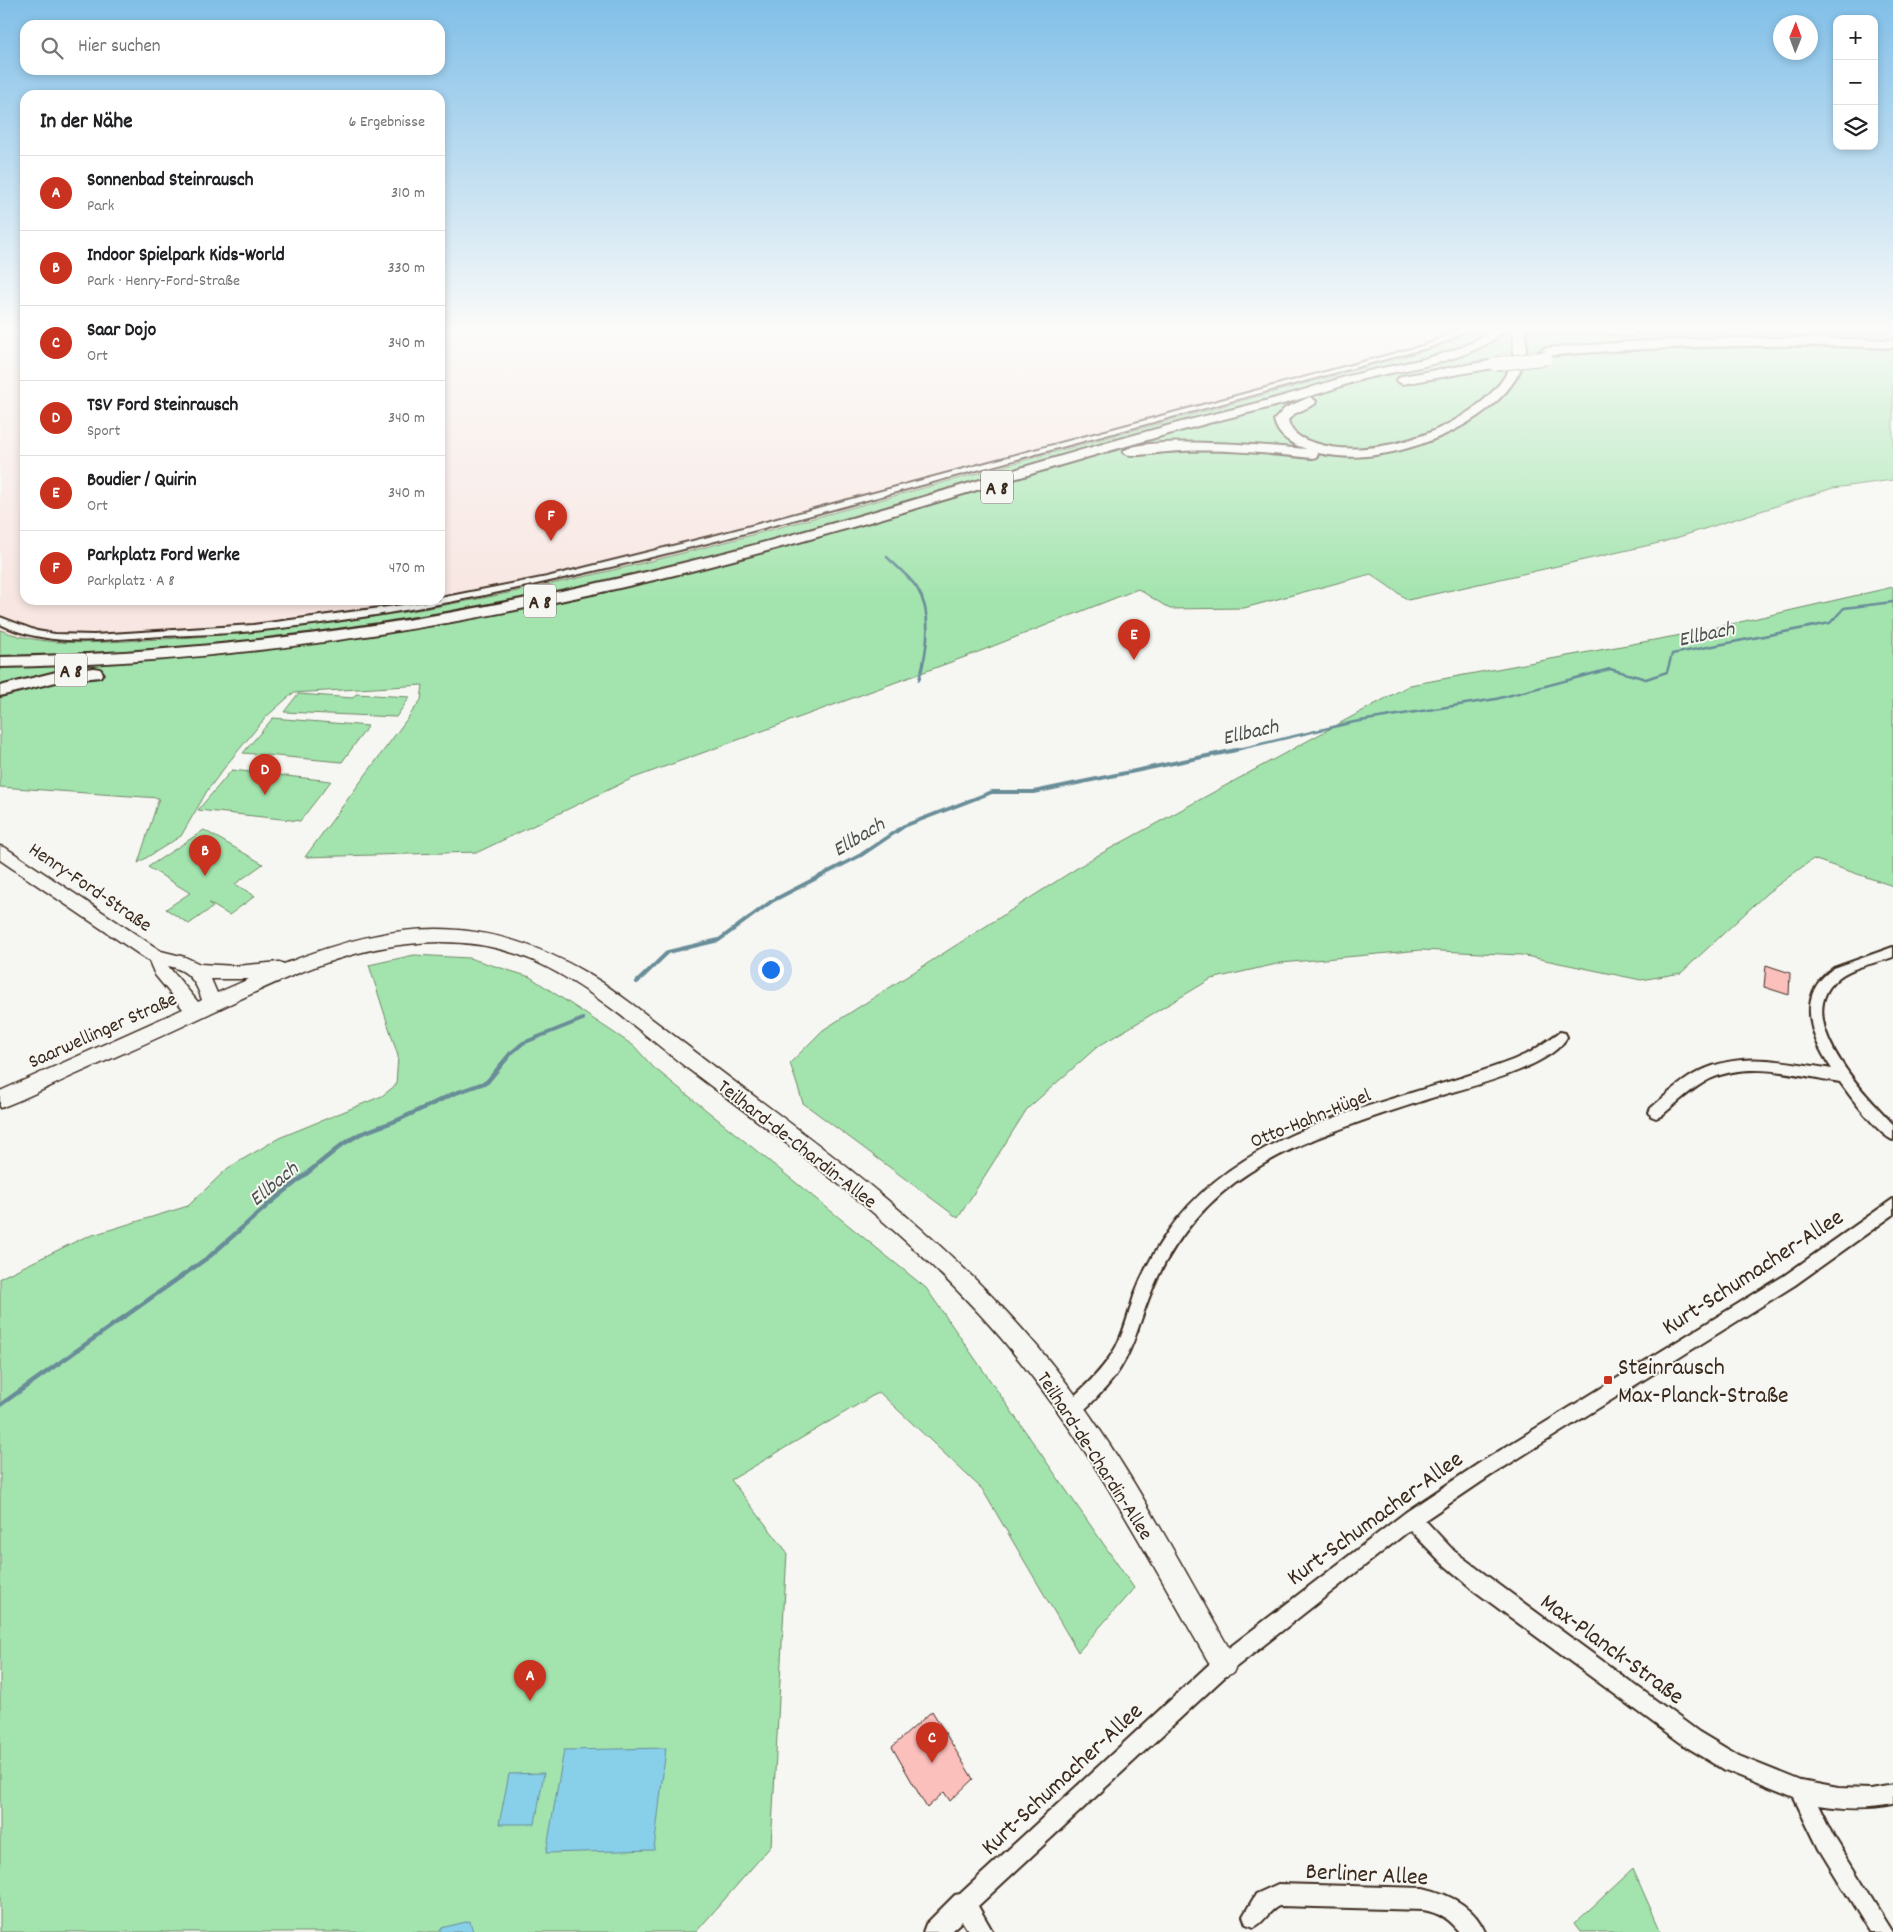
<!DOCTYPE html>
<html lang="de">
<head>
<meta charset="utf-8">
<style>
	body { margin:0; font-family:Dekko,sans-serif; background:#f6f6f6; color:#202124 }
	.controls { position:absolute; right:15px; top:15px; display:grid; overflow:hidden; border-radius:10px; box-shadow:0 2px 8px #0003 }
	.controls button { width:45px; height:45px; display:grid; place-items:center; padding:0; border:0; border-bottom:1px solid #e0e0e0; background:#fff; color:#202124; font:25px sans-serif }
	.compass { position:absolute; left:1773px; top:15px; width:45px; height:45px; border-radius:50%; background:#fff; box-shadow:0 2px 8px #0003; rotate:1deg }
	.you { position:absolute; left:770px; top:969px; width:18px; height:18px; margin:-12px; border:4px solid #fff; border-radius:50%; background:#1a73e8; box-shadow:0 0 0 8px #1a73e833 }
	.badge { display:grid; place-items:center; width:32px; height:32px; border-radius:50%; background:#c8321e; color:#fff; font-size:16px; font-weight:700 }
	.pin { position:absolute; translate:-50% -41px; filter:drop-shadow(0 1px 2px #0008) }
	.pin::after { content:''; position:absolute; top:26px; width:18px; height:15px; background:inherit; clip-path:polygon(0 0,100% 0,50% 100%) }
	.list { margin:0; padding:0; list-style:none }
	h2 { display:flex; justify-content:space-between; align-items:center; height:65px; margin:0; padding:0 20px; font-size:21px }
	h2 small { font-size:16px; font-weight:400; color:#757577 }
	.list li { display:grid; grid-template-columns:32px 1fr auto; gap:15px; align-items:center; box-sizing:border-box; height:75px; padding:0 20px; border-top:1px solid #e0e0e0 }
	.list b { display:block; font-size:19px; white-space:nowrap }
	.list p { margin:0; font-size:16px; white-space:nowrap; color:#757577 }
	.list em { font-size:16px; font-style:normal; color:#757577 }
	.icon { flex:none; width:28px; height:28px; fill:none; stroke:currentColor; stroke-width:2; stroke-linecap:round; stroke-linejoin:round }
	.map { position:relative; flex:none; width:1893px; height:1932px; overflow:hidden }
	.search { position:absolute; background:#fff; box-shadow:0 2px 8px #0003; left:20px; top:20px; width:425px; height:55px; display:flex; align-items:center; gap:12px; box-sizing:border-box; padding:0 18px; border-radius:15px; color:#757577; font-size:19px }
	.panel { position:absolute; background:#fff; box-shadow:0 2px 8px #0003; left:20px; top:90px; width:425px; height:515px; border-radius:15px }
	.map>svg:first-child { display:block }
</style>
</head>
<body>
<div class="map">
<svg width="1893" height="1932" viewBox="0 0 1893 1932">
	<rect width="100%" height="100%" fill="#f6f6f2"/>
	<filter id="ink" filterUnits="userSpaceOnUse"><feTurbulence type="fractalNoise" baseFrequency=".02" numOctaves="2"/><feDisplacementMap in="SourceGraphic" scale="10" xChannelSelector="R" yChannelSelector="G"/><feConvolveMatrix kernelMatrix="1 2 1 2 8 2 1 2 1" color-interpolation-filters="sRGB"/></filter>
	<g filter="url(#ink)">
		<path fill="#f8e6e2" d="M0,328H25V600H440V328H1478L1464,337L1436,348L737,539L640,565L556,584L463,603L283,630L102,642H54L18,637L0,630Z"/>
		<path fill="#a3e4ae" stroke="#6f8766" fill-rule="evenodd" d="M1478,328H1893V480L1833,488L1663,542L1408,600L1371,574L1244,608L1170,609L1138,589L973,654L631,779L478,852L305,857L421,700L423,685L293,693L266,717L228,763L207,791L181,836L138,863L159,798L0,787V630C51,650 110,641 164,639C359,628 549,589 737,539L1436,348L1464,337ZM1545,349L1546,361L1497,358L1499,354Z
			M1893,587V886L1813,859L1767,893L1681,973L1641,980L1521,955L1421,950L1281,963L1211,979L1097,1047L1027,1109L958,1218L803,1103L790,1063L823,1030L1093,858L1410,685L1692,633Z
			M298,694L353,698L356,694L410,697L396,717L284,712Z
			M273,718L368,726L342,762L243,753Z
			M232,770L331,781L300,821L198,810Z
			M204,830L263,864L235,884L255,896L229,915L209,903L213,907L189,924L166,909L190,893L148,867Z
			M414,955L469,958L530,977L634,1046L653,1067L926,1288L1134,1588L1078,1652L982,1489L879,1392L731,1480L787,1552L771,1846L696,1932H0V1278L83,1238L188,1206L228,1168L279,1138L382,1096L396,1085L398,1056L369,965Z
			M1633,1869L1661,1932H1580L1574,1924Z"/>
		<path fill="#88cfe9" stroke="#698d98" d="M666,1748L654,1850L546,1853L564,1750Z
			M544,1773L535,1824H499L509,1774Z
			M470,1921L473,1932H440L441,1928Z"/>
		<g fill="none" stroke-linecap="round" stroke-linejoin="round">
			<path stroke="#698d98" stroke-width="2.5" d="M887,557C897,567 909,576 917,588C934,615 927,652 919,680
				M1231,751L1354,722L1496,699L1610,669L1646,679L1667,672L1672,654L1830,623L1844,608L1893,602"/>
			<path stroke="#698d98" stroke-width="4" d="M637,982L668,952L719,940L772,901L861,855L904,826L992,792H1034L1236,750
				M510,1054L523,1043L583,1019"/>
			<path stroke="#698d98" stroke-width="4.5" d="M0,1405L210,1256L269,1204L343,1144L360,1134L398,1120L453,1094L487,1082L511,1053"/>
		</g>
		<path fill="#fbbfbc" stroke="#3b2a1e" d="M1766,965L1790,973L1789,995L1764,987Z
			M932,1711L973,1779L950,1801L944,1792L927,1808L892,1747Z"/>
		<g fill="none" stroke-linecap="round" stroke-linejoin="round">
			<defs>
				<path id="street" d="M1462,328H1471L1449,340L1430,347L723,539C568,579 412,615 253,631C223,634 193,635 163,636C108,639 51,649 0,624V617L37,631L55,634L94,635L253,625L440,600V598L547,577L717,535L1426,345Z
					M1893,947V957C1875,964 1851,966 1836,980C1792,1021 1865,1094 1893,1124V1140C1880,1136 1849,1095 1840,1082C1798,1076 1751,1060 1710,1079C1692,1088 1677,1103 1661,1116L1656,1118L1651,1116L1649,1112L1651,1108C1665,1096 1678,1084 1693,1075C1737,1049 1785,1062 1832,1069C1810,1037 1795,994 1834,968Z
					M1560,1032L1565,1033L1567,1037C1550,1069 1461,1089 1428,1099C1398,1109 1368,1118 1338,1130C1307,1141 1277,1155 1250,1172C1209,1198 1177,1236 1157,1279C1136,1323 1136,1359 1098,1396C1091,1404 1082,1413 1072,1417L1066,1415L1064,1409L1066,1403C1085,1387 1104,1369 1116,1347C1125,1330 1129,1311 1135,1293C1143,1272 1154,1252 1167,1233C1244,1121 1395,1105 1513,1060L1531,1052Z
					M1893,1199V1215L1795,1285L1490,1476L1425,1520L1454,1551L1490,1578L1699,1732L1739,1756L1801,1781L1838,1788L1871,1789L1893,1785V1805C1867,1810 1844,1809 1818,1805L1833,1835L1893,1932H1870L1819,1849L1794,1798L1725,1770L1685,1746L1476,1592L1442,1563L1410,1530L1231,1671L978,1906L993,1932H969L962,1921L950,1932H923L926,1924L955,1895L960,1894L1217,1657L1406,1512L1478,1464L1785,1275Z
					M1278,1884L1423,1888C1449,1894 1474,1906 1485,1932H1459C1448,1919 1440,1913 1423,1910L1279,1906C1268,1911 1265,1922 1254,1927L1246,1924L1243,1916L1256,1894Z"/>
				<path id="secondary" d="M0,846L6,848L161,951L185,957L200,964L237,966L279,962L284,964C403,916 493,913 603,983C648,1015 691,1049 735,1082C843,1162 950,1243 1037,1346C1116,1439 1172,1550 1233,1655L1237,1664L1233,1673L1224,1677L1215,1673C1154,1569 1099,1460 1023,1365C930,1246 806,1158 687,1068C637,1029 590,986 532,960C492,943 450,939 408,944C339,951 276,982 215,1011C169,1033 120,1055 72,1076C48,1087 25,1099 0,1108V1091L183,1009L155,975L149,961L0,860ZM168,966C188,970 196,981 202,1000L198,1002ZM211,979H249L217,993Z"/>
				<path id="highway" d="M1495,328H1508C1473,362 1409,368 1363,379C1343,385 1323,393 1303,398C1271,408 1238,415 1205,424C1034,470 866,527 695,570C466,627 236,663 0,667V657C233,653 462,618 687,562C853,522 1014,467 1178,423C1215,413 1253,405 1290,394C1313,388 1334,379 1357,374C1402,362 1457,358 1495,328Z
					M1513,328H1525C1525,336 1527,344 1526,351C1517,411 1427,449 1375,455C1355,458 1337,457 1318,453L1317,457L1312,458C1264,453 1216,448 1168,452C1158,452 1129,459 1123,452C1138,434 1280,447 1307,449C1291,444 1278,437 1274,420L1285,408L1310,397L1316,401L1315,404L1294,414L1288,420C1291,434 1302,439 1315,443C1374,463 1475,427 1507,373C1515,359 1514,344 1513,328Z
					M1574,328H1630L1637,332L1631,335L1579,331Z
					M1719,338H1806L1893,340V348C1777,343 1661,346 1545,356L1539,352L1545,348L1632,342Z
					M1495,360L1499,361L1501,364L1499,367L1402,384L1396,380L1402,376Z
					M94,668L100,669L103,673L100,677L56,682L0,696V686L56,672Z"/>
			</defs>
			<use href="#street" stroke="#3b2a1e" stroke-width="4"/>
			<use href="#secondary" stroke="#3b2a1e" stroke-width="3"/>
			<use href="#highway" stroke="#3b2a1e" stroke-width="4"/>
			<use href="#street" fill="#f6f6f2" fill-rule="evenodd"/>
			<use href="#secondary" fill="#f6f6f2" fill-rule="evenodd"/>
			<use href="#highway" fill="#f6f6f2" fill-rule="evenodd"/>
			<path stroke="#3b2a1e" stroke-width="2" d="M0,330L2,328"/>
			<defs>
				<path id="highway-bridge" d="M1495,364L1546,358"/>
			</defs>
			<use href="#highway-bridge" stroke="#3b2a1e" stroke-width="15" stroke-linecap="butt"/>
			<use href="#highway-bridge" stroke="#f6f6f2" stroke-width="13"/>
		</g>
	</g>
	<linearGradient id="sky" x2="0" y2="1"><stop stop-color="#81bfe8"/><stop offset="0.55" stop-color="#fbfbf9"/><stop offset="1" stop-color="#fbfbf9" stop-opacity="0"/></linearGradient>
	<rect width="1893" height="599" fill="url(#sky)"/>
	<rect fill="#c8321e" stroke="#f6f6f2" stroke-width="2" x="1603" y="1375" width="10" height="10" rx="2.5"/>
	<g text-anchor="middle" stroke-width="4" stroke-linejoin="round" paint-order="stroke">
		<g fill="#f6f6f2" stroke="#73675e" stroke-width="1">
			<rect x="981" y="470.5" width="32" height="33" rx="4"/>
			<rect x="524" y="584.5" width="32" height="33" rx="4"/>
			<rect x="55" y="653.5" width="32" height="33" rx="4"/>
		</g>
		<g font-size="19" font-weight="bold" fill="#3b2a1e">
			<text x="997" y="494">A 8</text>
			<text x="540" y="608">A 8</text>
			<text x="71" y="677">A 8</text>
		</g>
		<g font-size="20" fill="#3b2a1e" stroke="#f6f6f2">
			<text transform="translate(91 886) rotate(34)" y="7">Henry-Ford-Straße</text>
			<text transform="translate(102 1029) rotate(-24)" y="7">Saarwellinger Straße</text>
			<text transform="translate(1310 1117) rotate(-22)" y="7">Otto-Hahn-Hügel</text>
			<text transform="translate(798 1143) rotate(38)" y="7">Teilhard-de-Chardin-Allee</text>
			<text transform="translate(1096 1455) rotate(57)" y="7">Teilhard-de-Chardin-Allee</text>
		</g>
		<g font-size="21" font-style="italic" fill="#4e5351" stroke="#f6f6f2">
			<text transform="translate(1706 633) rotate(-12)" y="7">Ellbach</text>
			<text transform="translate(1250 731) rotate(-13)" y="7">Ellbach</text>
			<text transform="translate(858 836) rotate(-31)" y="7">Ellbach</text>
			<text transform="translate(273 1183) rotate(-40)" y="7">Ellbach</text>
		</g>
		<g font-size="24" fill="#3b2a1e" stroke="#f6f6f2">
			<text transform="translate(1752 1271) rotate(-33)" y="8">Kurt-Schumacher-Allee</text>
			<text transform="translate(1374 1517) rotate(-36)" y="8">Kurt-Schumacher-Allee</text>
			<text transform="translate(1613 1648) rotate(36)" y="8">Max-Planck-Straße</text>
			<text transform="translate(1061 1778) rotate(-43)" y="8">Kurt-Schumacher-Allee</text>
			<text transform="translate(1367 1873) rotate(3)" y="8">Berliner Allee</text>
		</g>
		<g font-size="24" fill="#3b2a1e" stroke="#f6f6f2" text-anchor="start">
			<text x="1618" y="1374">Steinrausch<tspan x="1618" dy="28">Max-Planck-Straße</tspan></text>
		</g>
	</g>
</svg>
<div class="controls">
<button>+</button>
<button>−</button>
<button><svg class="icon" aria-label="layers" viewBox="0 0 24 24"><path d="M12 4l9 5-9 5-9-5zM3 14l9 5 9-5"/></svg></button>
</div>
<svg class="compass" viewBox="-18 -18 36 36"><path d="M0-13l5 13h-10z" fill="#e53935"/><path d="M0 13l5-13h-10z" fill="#757577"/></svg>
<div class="you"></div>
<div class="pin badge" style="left:530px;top:1701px">A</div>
<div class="pin badge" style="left:205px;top:876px">B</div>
<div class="pin badge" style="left:932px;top:1763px">C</div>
<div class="pin badge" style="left:265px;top:795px">D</div>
<div class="pin badge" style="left:1134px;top:660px">E</div>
<div class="pin badge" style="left:551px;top:541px">F</div>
<div class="search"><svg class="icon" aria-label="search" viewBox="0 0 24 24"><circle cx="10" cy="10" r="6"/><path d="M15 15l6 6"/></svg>Hier suchen</div>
<section class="panel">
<h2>In der Nähe<small>6 Ergebnisse</small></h2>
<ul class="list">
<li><span class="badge">A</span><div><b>Sonnenbad Steinrausch</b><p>Park</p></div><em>310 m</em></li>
<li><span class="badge">B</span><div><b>Indoor Spielpark Kids-World</b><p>Park · Henry-Ford-Straße</p></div><em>330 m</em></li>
<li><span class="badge">C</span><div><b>Saar Dojo</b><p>Ort</p></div><em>340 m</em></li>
<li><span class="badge">D</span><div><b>TSV Ford Steinrausch</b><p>Sport</p></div><em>340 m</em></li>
<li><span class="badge">E</span><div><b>Boudier / Quirin</b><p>Ort</p></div><em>340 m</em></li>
<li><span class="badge">F</span><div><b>Parkplatz Ford Werke</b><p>Parkplatz · A 8</p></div><em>470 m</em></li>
</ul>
</section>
</div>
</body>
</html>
